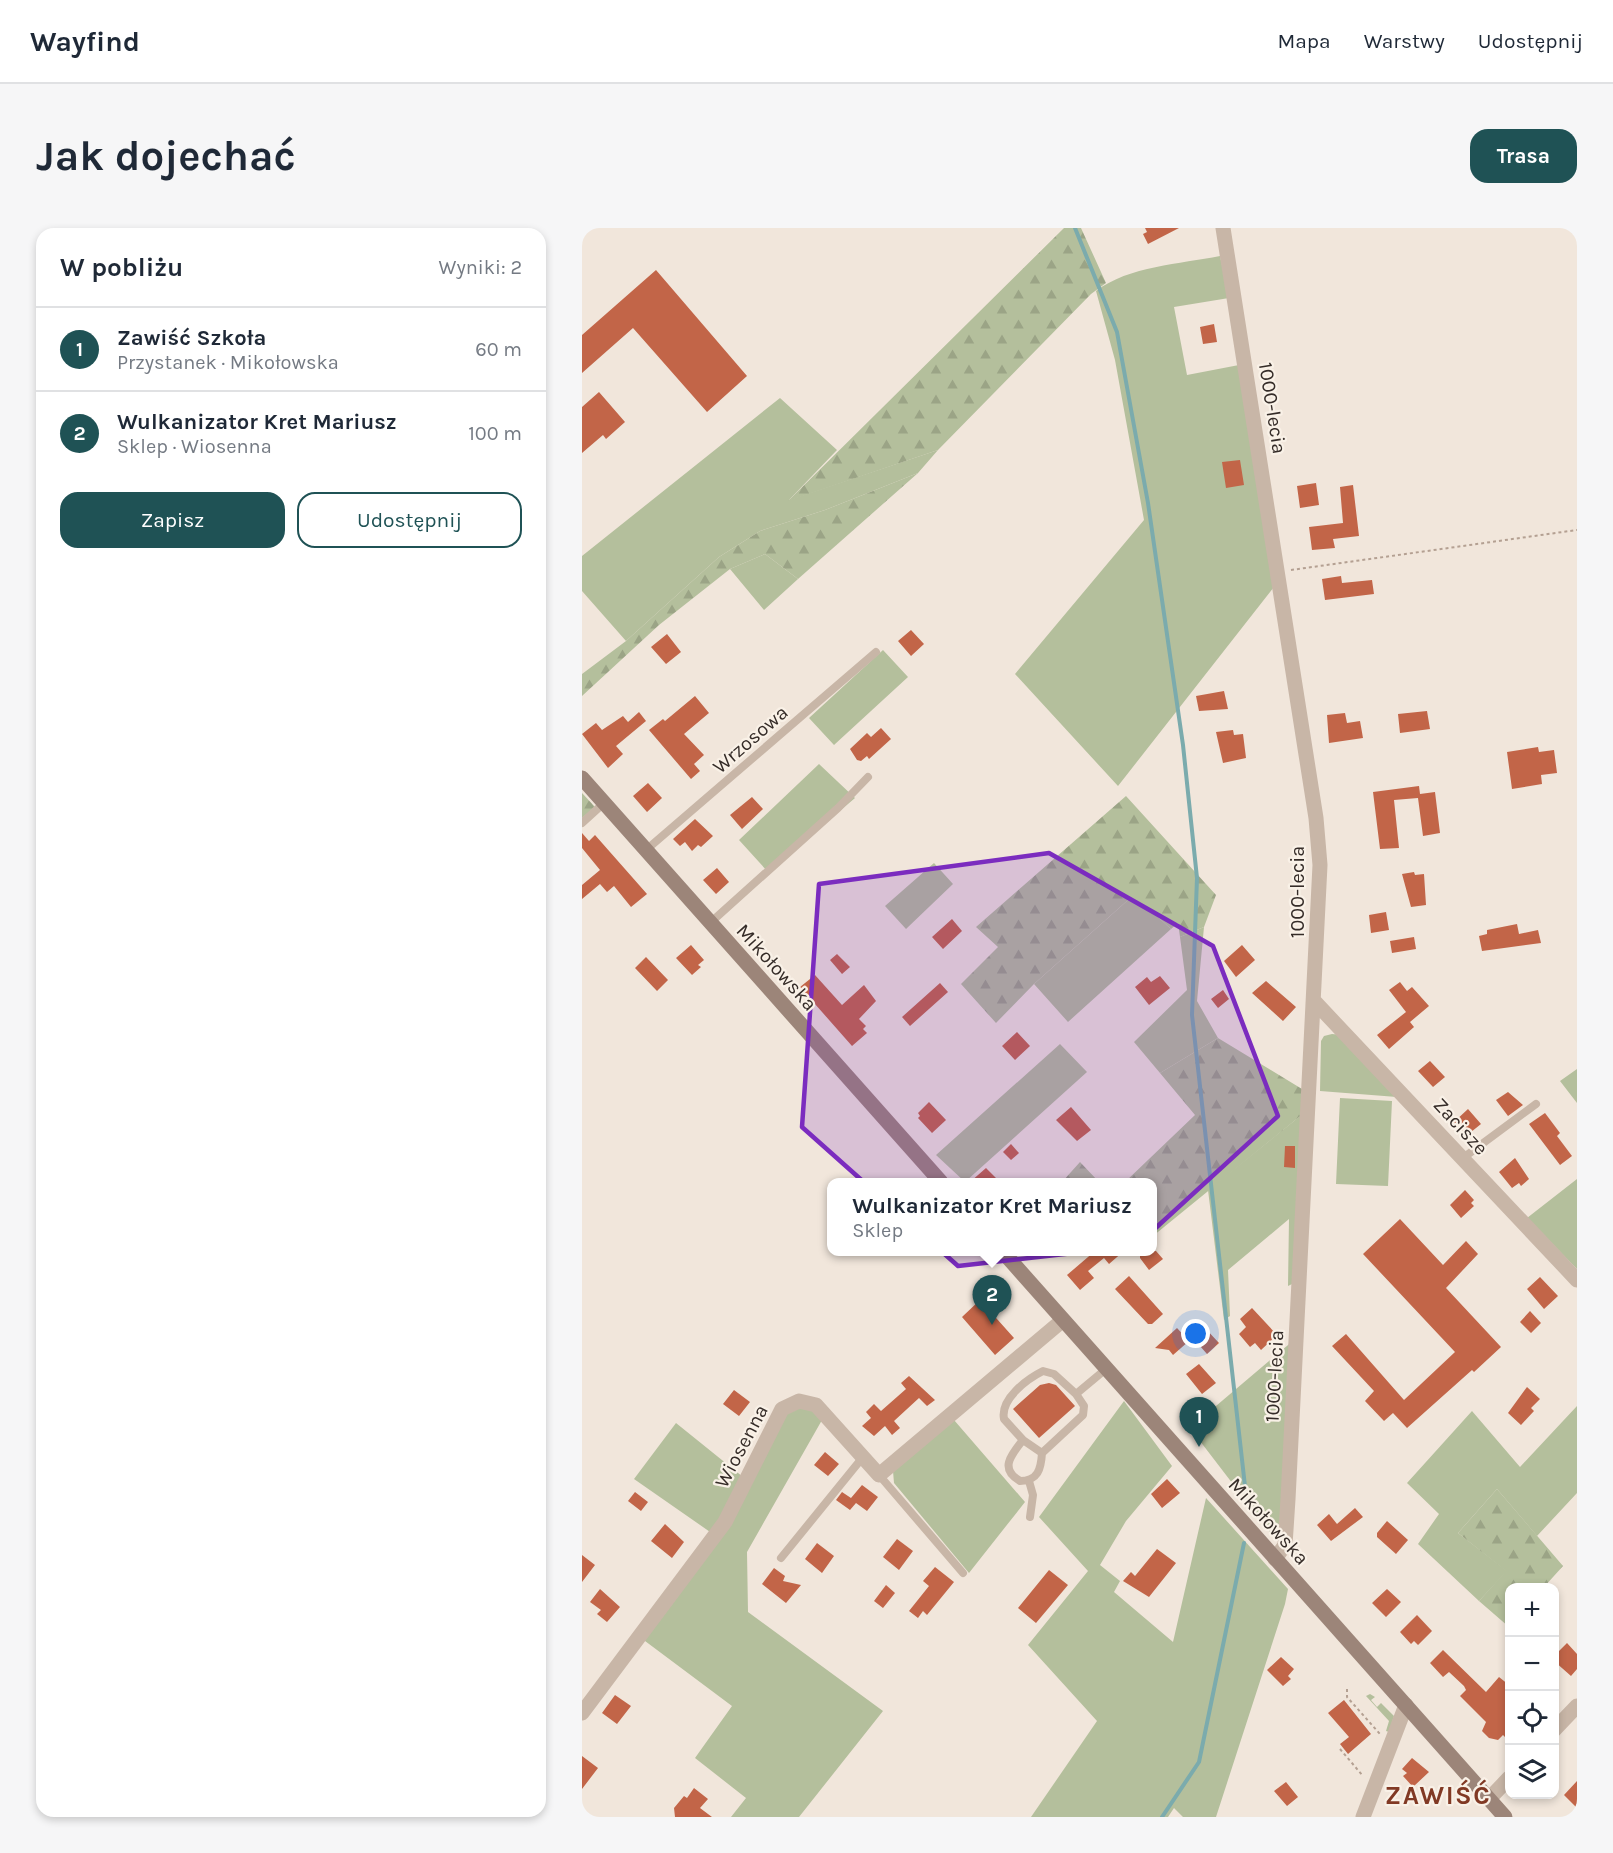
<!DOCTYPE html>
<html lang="pl">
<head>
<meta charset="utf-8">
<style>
	body { margin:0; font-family:Karla,sans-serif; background:#f6f6f7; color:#1f2937 }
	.controls { position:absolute; right:18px; bottom:18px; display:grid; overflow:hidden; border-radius:12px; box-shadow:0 3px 9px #0003 }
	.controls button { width:54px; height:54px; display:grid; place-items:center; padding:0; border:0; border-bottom:2px solid #e0e1e3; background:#fff; color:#1f2937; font:30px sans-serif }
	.you { position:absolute; left:614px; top:1106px; width:21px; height:21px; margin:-15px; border:4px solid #fff; border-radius:50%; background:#1a73e8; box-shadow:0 0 0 9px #1a73e833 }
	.badge { display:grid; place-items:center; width:39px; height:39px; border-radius:50%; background:#1f5255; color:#fff; font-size:20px; font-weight:700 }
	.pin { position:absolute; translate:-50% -50px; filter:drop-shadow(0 2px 3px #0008) }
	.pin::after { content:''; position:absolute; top:32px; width:21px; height:18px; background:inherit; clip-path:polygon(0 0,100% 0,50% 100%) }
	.popup { position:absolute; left:245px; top:950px; width:330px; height:78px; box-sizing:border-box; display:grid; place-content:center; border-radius:12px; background:#fff; filter:drop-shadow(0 2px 4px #0005); font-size:20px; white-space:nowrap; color:#747a83 }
	.popup b { font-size:22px; color:#1f2937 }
	.popup::after { content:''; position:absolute; left:50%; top:100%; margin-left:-12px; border:12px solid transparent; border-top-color:#fff }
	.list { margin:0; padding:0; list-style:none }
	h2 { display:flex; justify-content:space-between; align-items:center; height:78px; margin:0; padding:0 24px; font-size:26px }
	h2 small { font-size:20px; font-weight:400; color:#747a83 }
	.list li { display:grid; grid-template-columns:39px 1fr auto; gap:18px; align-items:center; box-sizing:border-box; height:84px; padding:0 24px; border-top:2px solid #e0e1e3 }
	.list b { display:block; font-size:22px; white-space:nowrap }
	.list p { margin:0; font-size:20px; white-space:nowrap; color:#747a83 }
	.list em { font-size:20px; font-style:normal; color:#747a83 }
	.actions { display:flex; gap:12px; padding:18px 24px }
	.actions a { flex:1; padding:14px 0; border:2px solid #1f5255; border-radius:18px; text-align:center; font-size:21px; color:#1f5255 }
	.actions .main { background:#1f5255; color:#fff }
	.icon { flex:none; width:33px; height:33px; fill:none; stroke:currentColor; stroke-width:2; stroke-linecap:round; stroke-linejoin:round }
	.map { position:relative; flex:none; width:995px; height:1589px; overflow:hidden; border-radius:18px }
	header { display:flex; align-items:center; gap:36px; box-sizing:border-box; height:84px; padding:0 30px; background:#fff; border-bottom:2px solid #e0e1e3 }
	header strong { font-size:28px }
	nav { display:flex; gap:33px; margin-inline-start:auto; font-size:21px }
	.intro { display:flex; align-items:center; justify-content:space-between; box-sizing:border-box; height:144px; padding:0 36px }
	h1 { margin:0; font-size:42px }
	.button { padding:15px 27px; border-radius:18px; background:#1f5255; color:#fff; font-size:21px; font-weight:700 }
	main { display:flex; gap:36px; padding:0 36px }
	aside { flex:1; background:#fff; border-radius:18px; box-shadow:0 3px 9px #0003 }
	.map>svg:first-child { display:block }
</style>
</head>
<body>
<header>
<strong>Wayfind</strong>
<nav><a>Mapa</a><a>Warstwy</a><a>Udostępnij</a></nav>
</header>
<div class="intro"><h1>Jak dojechać</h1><a class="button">Trasa</a></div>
<main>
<aside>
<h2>W pobliżu<small>Wyniki: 2</small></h2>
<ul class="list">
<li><span class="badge">1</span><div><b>Zawiść Szkoła</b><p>Przystanek · Mikołowska</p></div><em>60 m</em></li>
<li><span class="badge">2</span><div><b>Wulkanizator Kret Mariusz</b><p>Sklep · Wiosenna</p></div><em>100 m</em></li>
</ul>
<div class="actions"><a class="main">Zapisz</a><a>Udostępnij</a></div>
</aside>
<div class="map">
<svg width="995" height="1589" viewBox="0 0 995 1589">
	<defs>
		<pattern id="forest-firs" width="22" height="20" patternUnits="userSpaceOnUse" patternTransform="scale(1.5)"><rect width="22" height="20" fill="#b4bf9c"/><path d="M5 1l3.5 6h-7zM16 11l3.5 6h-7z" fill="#9ba486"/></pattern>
	</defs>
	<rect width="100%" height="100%" fill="#f1e6db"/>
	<path fill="#b4bf9c" d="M638,28L647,70L592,79L605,147L657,137L692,359L536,558L433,446L562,292L533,132L514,63C547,38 598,36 638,28Z
		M198,170L255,222L207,272L356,222L336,245L243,282L178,303L137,329L44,413L0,363V328Z
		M183,326L216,351L182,382L148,341Z
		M301,422L326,449L252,517L227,490Z
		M237,536L273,570L186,644L157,612Z
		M352,635L371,656L324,701L303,678Z
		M546,672L564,678L589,701L486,794L452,756Z
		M622,699L615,773L636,810L578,845L552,814L605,762L598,709Z
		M750,806L760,807L815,869L738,863L739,813L742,808Z
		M478,816L505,844L383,954L354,927Z
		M995,841V875L978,853Z
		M758,870L810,873L806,958L754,956Z
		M722,885L712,1055L706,1058L707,991L646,1042L648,1088L642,1092L626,962Z
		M995,951V1041L945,990Z
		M712,1112L699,1292L690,1307L608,1200Z
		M542,1173L590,1238L544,1293L518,1337L538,1353L532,1364L591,1414L624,1270L706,1361L703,1376L634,1589H601L592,1580L586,1589H449L515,1493L446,1417L506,1343L457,1289Z
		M214,1176L230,1182L240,1192L165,1324L166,1384L301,1483L217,1589H149L164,1570L113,1530L150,1478L59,1410L137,1311L202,1184Z
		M995,1178V1265L955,1308L915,1261L876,1305L925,1343L897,1373L836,1316L857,1286L825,1255L890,1183L938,1239Z
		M372,1192L443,1274L387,1345L312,1255L311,1243Z
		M94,1195L161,1249L131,1306L52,1251Z
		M788,1466L793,1469L789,1472L795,1479L799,1475L812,1488L807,1504L804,1503L807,1493L784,1468Z"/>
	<path fill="url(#forest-firs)" d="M482,0H499L524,55L509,66L356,222L206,273Z
		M336,245L216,351L183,326L148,341L77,397L0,468V446L44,413L137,329L178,303L243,282Z
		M0,565L13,579L0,590Z
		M544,568L634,667L622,699L598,709L596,695L589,701L564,678L546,672L452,756L414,795L379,756L416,719L394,699Z
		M636,810L720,861L722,885L571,1008L570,954H543L613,887L578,845Z
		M498,934L517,954H480Z
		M915,1261L981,1338L962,1359L927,1360V1399L897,1373L924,1343L876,1305Z"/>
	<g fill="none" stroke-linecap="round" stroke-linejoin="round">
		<path stroke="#7babad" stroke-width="4" d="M493,0L535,104L566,275L601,517L615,650L610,787L665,1276
			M580,1589L617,1534L662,1315"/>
	</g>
	<path fill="#c26548" d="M563,0H597L566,16L561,6L565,4Z
		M74,42L165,148L125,184L51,100L0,145V107Z
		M632,96L635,114L621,116L618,99Z
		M17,164L43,194L24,211L21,207L0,225V179Z
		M658,232L662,257L644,260L640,234Z
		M734,255L737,277L718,280L715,258Z
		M771,257L777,308L751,311L753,320L730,322L727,299L761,295L758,259Z
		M759,348L760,355L790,352L792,366L743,372L740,351Z
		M329,402L342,416L329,428L316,413Z
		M85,406L99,424L84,436L69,419Z
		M642,463L646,481L617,483L614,468Z
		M113,468L127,485L102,506L122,527L112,536L118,543L109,551L67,502L81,491L83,493Z
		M845,483L848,501L818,505L816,486Z
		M57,484L64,493L34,518L41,526L26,540L0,506L14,495L20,502L41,488L46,494Z
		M763,485L765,495L778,493L781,510L747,515L745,487Z
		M299,500L309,511L287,531L285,528L279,533L275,532L268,521L285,505L289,509Z
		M651,502L652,507L661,506L664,530L641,535L634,504Z
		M956,519L957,524L972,522L975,545L959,547L960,556L930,561L925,524Z
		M66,555L80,570L65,584L51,568Z
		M837,558L838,566L853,564L858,605L841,608L836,570L812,572L817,620L798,621L791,564Z
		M170,569L181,581L160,601L148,587Z
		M113,591L131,608L119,619L116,617L110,623L103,614L98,618L91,611Z
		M0,605L7,613L13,607L65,666L49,679L32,658L25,664L18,656L0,671V657L18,642L0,620Z
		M135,640L147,654L134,666L121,652Z
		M832,644L833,647L842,646L844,677L829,679L820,646Z
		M804,684L807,702L789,705L787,687Z
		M370,691L380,703L361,721L350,709Z
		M935,696L937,706L956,702L959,715L900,723L897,708L905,706V702Z
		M832,709L834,721L810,725L808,713Z
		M109,717L122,732L116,737L119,739L110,747L94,730Z
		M660,717L673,732L654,749L642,733Z
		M255,726L268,739L260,746L248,732Z
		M64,729L86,752L75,763L53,740Z
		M233,747L260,777L282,757L294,773L277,791L284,798L281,801L285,805L270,818L218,759Z
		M578,748L588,760L567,777L553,759L565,749L569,754Z
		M684,753L714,779L701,793L670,765Z
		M818,754L825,763L830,759L847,778L828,794L832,799L807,821L795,807L824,784L807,762Z
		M358,755L366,764L328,798L320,789Z
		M641,762L647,771L636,780L629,771Z
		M435,804L448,818L433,832L420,818Z
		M848,833L863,849L851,859L836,843Z
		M926,864L941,877L926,888L914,872Z
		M347,874L364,892L350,905L336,890L338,888L336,885Z
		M489,879L509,902L495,913L474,892Z
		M886,881L899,896L884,908L872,894Z
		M963,885L978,905L975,908L990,928L978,937L947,896Z
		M429,916L437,925L429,932L421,924Z
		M703,918H713V940L702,939Z
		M933,930L947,951L939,958L937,955L930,960L917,944Z
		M404,940L418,954H388Z
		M883,962L892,972L889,975L892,978L879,990L868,977Z
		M818,991L861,1037L884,1013L896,1026L864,1060L919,1119L892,1144L890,1142L825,1200L811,1185L802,1193L783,1173L792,1163L750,1118L764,1106L822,1172L873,1124L781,1026Z
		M513,1023H542L527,1036L522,1030L506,1043L512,1050L498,1062L485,1047Z
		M558,1023H574L581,1031L567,1042L558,1030Z
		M547,1048L581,1086L570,1096H566L533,1061Z
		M958,1049L976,1068L962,1081L945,1061Z
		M398,1072L432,1110L413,1127L380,1089Z
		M670,1080L695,1107L679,1122L673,1115L668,1119L657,1106L664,1099L658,1091Z
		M948,1083L959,1095L949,1105L938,1094Z
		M595,1100L607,1113L591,1127L587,1122L573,1120Z
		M623,1100L637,1115L625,1126L611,1110Z
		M617,1136L634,1155L620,1166L604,1146Z
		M327,1148L353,1172L345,1178L337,1170L312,1193L318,1200L310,1207L303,1198L292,1208L280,1198L289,1190L284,1184L292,1176L299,1183L324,1161L319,1155Z
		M467,1155L474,1157L493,1178L457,1210L431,1181L458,1157Z
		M945,1159L958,1171L949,1180L952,1183L939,1197L926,1185Z
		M152,1162L168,1174L157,1188L141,1176Z
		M243,1224L257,1236L246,1248L232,1237Z
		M585,1251L598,1265L580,1280L569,1266Z
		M280,1257L296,1269L285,1283L274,1275L268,1282L254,1272L260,1264L269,1270Z
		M53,1264L66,1274L59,1283L46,1273Z
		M773,1280L781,1289L749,1313L735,1297L747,1286L755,1296Z
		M805,1293L826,1312L814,1326L795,1309V1305Z
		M83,1296L102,1314L90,1330L69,1313Z
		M315,1311L331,1323L317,1342L301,1329Z
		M235,1315L252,1328L240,1345L223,1331Z
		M575,1321L594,1335L567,1369L541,1353L549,1344L553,1348Z
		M0,1327L13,1337L0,1354Z
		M353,1339L372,1354L345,1387L341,1383L336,1390L327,1383L347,1358L341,1353Z
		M192,1340L203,1348L201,1353L219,1357L204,1375L180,1356Z
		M467,1342L486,1357L454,1395L436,1380Z
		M304,1357L313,1365L301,1380L292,1373Z
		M18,1361L38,1379L25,1394L15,1386L19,1382L8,1374Z
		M805,1361L819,1374L804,1389L790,1375Z
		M835,1387L850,1403L836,1417L832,1413L829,1416L818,1404Z
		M985,1415L995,1426V1441L989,1448L972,1433V1428Z
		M861,1422L904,1464L917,1449L927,1457V1513L921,1507L916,1512L907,1510L900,1503L904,1494L878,1468L884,1462L882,1458L867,1444L861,1449L848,1435Z
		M699,1429L712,1441L706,1448L709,1451L701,1458L685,1442Z
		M33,1467L49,1478L35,1496L20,1485Z
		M762,1472L789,1506L766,1526L758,1516L767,1509L746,1485Z
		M0,1528L16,1540L0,1561Z
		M830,1530L847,1544L831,1559L821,1548L825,1545L820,1541Z
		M995,1553V1580L982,1567Z
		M704,1554L716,1569L705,1578L692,1563Z
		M112,1560L126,1571L118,1580L130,1589H93L92,1580L102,1568L105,1570Z"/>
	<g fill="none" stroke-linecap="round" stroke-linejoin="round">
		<path stroke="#b4a092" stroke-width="2" stroke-dasharray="3 3" stroke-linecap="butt" d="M709,342L995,302
			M765,1461V1469L798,1506
			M758,1521L781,1548"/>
		<path stroke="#c8b6a7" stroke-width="8" d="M0,595L22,575
			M64,622L294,424
			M128,695L256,580L286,549
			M881,930L954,876
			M441,1212L422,1191C418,1171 445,1151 461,1143L472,1146L494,1166
			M460,1225L441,1212C429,1227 417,1241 438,1253C456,1253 459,1241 460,1225L501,1187L502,1178L494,1166L524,1141
			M297,1247L381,1345
			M447,1253L451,1267L448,1289
			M199,1330L281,1229"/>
		<path stroke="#c8b6a7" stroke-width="15" d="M641,0L734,590L738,637L706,1271L703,1317L693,1331
			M732,773L995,1052
			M0,1485L143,1294L200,1181L217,1173L234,1177L297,1247L481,1092
			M972,1502L995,1478
			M907,1571L927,1550
			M781,1589L824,1477"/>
		<path stroke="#9c8579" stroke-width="15" d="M0,550L359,954
			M421,1024L923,1589"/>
	</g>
	<path fill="#7b2cbf" fill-opacity="0.2" stroke="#7b2cbf" stroke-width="4.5" stroke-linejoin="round" d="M467,625L631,718L696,888L554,1018L376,1038L220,899L237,656Z"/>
	<g text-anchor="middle" stroke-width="4.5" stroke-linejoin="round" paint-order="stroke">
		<g font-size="20" fill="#352c28" stroke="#f9f1e7">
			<text transform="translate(691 180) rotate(81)" y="7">1000-lecia</text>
			<text transform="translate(168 511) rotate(-41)" y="7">Wrzosowa</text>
			<text transform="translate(715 664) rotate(-90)" y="7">1000-lecia</text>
			<text transform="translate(195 739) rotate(48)" y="7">Mikołowska</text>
			<text transform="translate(879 898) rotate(47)" y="7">Zacisze</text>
			<text transform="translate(692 1148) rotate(-87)" y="7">1000-lecia</text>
			<text transform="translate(159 1218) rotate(-62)" y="7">Wiosenna</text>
			<text transform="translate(687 1293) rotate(48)" y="7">Mikołowska</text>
		</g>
		<g font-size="26" font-weight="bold" letter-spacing="1.5" fill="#813924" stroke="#f9f1e7">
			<text x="856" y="1576">ZAWIŚĆ</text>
		</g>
	</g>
</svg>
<div class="controls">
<button>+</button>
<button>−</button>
<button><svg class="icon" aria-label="locate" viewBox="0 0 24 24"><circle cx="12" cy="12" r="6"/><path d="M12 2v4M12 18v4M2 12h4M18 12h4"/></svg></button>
<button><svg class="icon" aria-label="layers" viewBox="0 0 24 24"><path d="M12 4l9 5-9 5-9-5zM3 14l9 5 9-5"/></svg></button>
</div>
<div class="you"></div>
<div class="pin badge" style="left:617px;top:1219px">1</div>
<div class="pin badge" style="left:410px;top:1097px">2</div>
<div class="popup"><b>Wulkanizator Kret Mariusz</b>Sklep</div>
</div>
</main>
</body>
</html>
